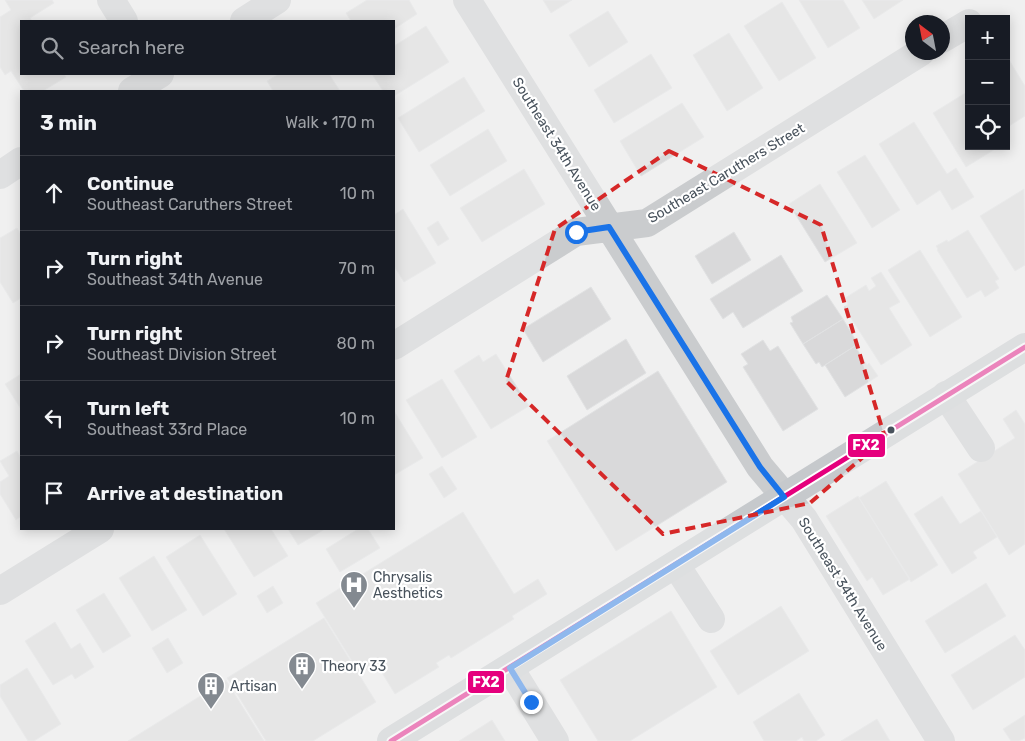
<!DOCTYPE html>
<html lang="en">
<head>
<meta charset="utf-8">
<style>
	body { margin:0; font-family:Rubik,sans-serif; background:#242831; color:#f1f3f6 }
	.controls { position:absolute; right:15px; top:15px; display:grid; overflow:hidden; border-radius:0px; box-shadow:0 2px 12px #0003 }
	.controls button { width:45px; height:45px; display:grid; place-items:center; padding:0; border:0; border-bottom:1px solid #363941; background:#171b24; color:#f1f3f6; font:25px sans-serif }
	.compass { position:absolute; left:905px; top:15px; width:45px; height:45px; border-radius:50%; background:#171b24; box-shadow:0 2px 12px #0003; rotate:328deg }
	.stop { position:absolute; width:15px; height:15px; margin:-11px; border:4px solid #1a73e8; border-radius:50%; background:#fff }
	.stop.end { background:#1a73e8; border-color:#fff; box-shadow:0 1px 5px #0008 }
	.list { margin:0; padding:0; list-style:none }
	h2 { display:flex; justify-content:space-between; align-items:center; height:65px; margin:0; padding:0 20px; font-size:21px }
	h2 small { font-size:16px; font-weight:400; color:#9ea1a6 }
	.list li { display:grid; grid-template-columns:32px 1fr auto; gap:15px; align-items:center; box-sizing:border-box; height:75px; padding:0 20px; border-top:1px solid #363941 }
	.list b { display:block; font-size:19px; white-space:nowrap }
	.list p { margin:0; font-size:16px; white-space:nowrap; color:#9ea1a6 }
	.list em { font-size:16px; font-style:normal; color:#9ea1a6 }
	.icon { flex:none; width:28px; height:28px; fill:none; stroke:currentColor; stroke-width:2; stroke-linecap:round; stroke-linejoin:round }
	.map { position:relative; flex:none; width:1025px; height:741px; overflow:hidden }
	.search { position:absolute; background:#171b24; box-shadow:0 2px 12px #0003; left:20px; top:20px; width:375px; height:55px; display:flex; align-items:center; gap:12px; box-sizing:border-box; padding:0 18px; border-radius:0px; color:#9ea1a6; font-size:19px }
	.panel { position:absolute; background:#171b24; box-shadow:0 2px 12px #0003; left:20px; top:90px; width:375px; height:440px; border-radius:0px }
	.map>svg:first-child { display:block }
</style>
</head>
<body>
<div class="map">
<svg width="1025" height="741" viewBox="0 0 1025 741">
	<rect width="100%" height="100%" fill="#f0f0f0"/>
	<path fill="#d9d9da" stroke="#e1e2e3" d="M5,0H52L54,3L30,18L32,21H21V74H64L66,77L43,91H24L11,71L5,75L0,67V17L11,10Z
		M367,0H409L417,14L394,29V21H351L346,13Z
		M543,0H572L551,13Z
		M799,0H843L860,28L828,48Z
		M862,0H903L874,19Z
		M782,2L816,58L779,81L744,26Z
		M608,11L628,42L589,67L569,35Z
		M426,26L449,62L394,96V91H383L372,74H394V46Z
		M729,33L763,88L727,111L693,55Z
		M651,54L672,88L614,123L594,90Z
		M1006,55L1025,86V116L1006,128Z
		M279,74H329L340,91H273L267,81Z
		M464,77L485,111L419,152L398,118Z
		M967,92L969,95V146H1000L966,167L933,113Z
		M682,103L704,137L641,176L620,141Z
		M914,122L947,174L956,168L974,197L952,210L940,190L917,205L879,144Z
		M488,129L507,161L450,196L430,165Z
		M865,155L900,210L872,228L837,172Z
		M524,169L545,204L482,242L460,208Z
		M820,184L857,243L825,262L789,204Z
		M1024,189L1025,265L1015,271L980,216Z
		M403,209L436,263L404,282L394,266V215Z
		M438,221L449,239L438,246L427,228Z
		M17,228L21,235V298L13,303L0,282V238Z
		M968,230L999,279L995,281L999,288L985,297L981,290L967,298L937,250L938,249L936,246L947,240L948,242Z
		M734,232L751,260L712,284L695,256Z
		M920,250L962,317L930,337L888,270Z
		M781,255L803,291L743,328L733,312L723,319L710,299Z
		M881,272L900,302L889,308L912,345L881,365L844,307L848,304L845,298L866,285L869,291L876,286L871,278Z
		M591,287L611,319L543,362L523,329Z
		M827,295L843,319L803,344L790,323L793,322L791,317Z
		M843,319L858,344L822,367L819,362L816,364L803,344Z
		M626,339L646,373L587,410L567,376Z
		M763,340L770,351L778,346L818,409L783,431L743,367L748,364L741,354Z
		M855,346L867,365L869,363L878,376L845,397L825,365Z
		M496,354L529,406L491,429L454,371L479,355L483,362Z
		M658,371L727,482L616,551L547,441Z
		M21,374V409L5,384Z
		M442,379L477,437L442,458L406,400Z
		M1016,410L1025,424V544L1009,555L958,474L1015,438L1003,419Z
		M394,411L423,458L394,475Z
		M17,451L21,459V516L16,520L0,494V482L9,476L0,461Z
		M442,466L457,489L444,498L429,474Z
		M886,481L938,565L911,582L859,498Z
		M858,496L910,579L883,595L872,577L867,581L826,516Z
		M942,496L960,524L981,511L997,537L973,552L977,558L952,574L914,514Z
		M463,512L514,594L538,579L547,594L512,616L514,619L451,658L449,655L436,663L439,667L395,694L376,663L360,674L316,603Z
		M224,529H271L288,556L254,577Z
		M288,529H325L298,545Z
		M358,529H368L380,548L340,572L326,549Z
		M200,535L237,594L203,616L166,557Z
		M154,556L187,610L152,631L119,578Z
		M986,583L1006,616L945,653L925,621Z
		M273,586L283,603L267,613L257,596Z
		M104,593L131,636L103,653L76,610Z
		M781,606L809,651L738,695L710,651Z
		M671,611L717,687L630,741H598L560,680Z
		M324,618L376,702L313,741H266L227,678Z
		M55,622L71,649L80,643L94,667L75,679L72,674L53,685L25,641Z
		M1015,635L1025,650V677L973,710L951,675Z
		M168,638L183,663L167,673L152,648Z
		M27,668L61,724L34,741H28L0,696V685Z
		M226,680L264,741H128Z
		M799,693L825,735L816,741H804L802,737L796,741H764L753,722Z
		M1025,715V738L1019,741H1011L1003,729Z
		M877,719L890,741H841Z
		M492,720L505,741H459Z"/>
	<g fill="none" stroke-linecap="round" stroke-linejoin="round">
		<path stroke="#caccce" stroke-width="28" d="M111,0L124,21
			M467,0L760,467L804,519L941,741
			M244,21L277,0
			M942,39L969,23
			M132,91L160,74
			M0,175L21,161
			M394,346L576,232L647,223L921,52
			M946,395L981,448
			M676,565L711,619
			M0,591L100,529
			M510,668L555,741"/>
		<path stroke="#c6c9cc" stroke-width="28" d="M391,741L1025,347"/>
		<defs>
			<path id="bus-1" d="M391,741L1025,347"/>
		</defs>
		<use href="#bus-1" stroke="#fff" stroke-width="9"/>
		<use href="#bus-1" stroke="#e5007d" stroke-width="5"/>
	</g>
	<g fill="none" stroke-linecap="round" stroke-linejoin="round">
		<path stroke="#1a73e8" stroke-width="6" d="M531,702L510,668L784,497L760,467L609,227L576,232"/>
	</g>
	<path d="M0 0H1025V741H0ZM669,151L821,225L885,438L810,503L663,534L506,381L555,229Z" fill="#f0f0f0" fill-opacity=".55" fill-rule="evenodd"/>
	<path fill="none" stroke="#d62828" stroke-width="4" stroke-dasharray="10 6" stroke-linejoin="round" d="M669,151L821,225L885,438L810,503L663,534L506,381L555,229Z"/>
	<defs>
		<symbol id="hospital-pin" viewBox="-11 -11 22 30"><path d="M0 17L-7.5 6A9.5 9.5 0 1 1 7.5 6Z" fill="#838990" stroke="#fff"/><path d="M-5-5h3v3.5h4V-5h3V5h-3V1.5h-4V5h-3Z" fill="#fff"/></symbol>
		<symbol id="building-pin" viewBox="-11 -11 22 30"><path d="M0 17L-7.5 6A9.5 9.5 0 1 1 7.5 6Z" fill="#838990" stroke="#fff"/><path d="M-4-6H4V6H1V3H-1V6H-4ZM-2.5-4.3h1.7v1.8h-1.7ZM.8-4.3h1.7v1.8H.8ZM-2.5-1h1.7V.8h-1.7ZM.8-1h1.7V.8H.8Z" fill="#fff"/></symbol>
	</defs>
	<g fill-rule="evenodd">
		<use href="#hospital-pin" x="338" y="569" width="32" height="43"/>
		<use href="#building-pin" x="286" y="650" width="32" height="43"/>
		<use href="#building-pin" x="195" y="670" width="32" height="43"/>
	</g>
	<circle fill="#48525c" stroke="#fff" stroke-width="2" cx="891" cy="430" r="4.5"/>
	<g text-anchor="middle" stroke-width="4.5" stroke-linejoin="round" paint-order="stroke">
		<g font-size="14" fill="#48525c" stroke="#fff">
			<text transform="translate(557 144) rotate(58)" y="5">Southeast 34th Avenue</text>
			<text transform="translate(726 173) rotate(-31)" y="5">Southeast Caruthers Street</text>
			<text transform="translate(843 584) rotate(58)" y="5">Southeast 34th Avenue</text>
		</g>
		<g font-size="14" fill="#48525c" stroke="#fff" text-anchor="start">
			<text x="373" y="582">Chrysalis<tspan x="373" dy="16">Aesthetics</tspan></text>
			<text x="321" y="671">Theory 33</text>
			<text x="230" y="691">Artisan</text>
		</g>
	</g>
	<g stroke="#fff" stroke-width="2">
		<rect x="847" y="433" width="39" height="25" rx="5" fill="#e5007d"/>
		<rect x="467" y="670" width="38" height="24" rx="5" fill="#e5007d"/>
	</g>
	<g font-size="14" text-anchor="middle" font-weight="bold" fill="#fff">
		<text x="866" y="450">FX2</text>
		<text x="486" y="687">FX2</text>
	</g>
</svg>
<div class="controls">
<button>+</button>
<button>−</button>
<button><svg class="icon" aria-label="locate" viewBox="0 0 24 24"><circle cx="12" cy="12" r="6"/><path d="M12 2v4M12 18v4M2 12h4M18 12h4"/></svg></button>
</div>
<svg class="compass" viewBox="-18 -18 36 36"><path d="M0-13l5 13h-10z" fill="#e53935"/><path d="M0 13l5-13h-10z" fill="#9ea1a6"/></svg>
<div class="stop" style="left:576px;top:232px"></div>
<div class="stop end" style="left:531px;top:702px"></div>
<div class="search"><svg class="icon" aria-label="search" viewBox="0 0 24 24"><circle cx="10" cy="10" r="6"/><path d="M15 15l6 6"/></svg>Search here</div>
<section class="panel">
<h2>3 min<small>Walk · 170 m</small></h2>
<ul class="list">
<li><svg class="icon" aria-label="ahead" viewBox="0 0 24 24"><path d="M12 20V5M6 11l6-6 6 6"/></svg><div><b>Continue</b><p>Southeast Caruthers Street</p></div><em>10 m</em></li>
<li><svg class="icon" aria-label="right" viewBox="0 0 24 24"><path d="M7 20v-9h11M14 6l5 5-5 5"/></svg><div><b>Turn right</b><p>Southeast 34th Avenue</p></div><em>70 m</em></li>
<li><svg class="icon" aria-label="right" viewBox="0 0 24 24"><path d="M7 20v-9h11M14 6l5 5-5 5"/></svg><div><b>Turn right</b><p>Southeast Division Street</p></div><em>80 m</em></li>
<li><svg class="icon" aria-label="left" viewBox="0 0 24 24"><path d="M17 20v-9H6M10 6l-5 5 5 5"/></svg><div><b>Turn left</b><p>Southeast 33rd Place</p></div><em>10 m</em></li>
<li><svg class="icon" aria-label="arrive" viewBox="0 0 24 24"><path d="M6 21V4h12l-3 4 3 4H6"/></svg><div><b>Arrive at destination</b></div></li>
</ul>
</section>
</div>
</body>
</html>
